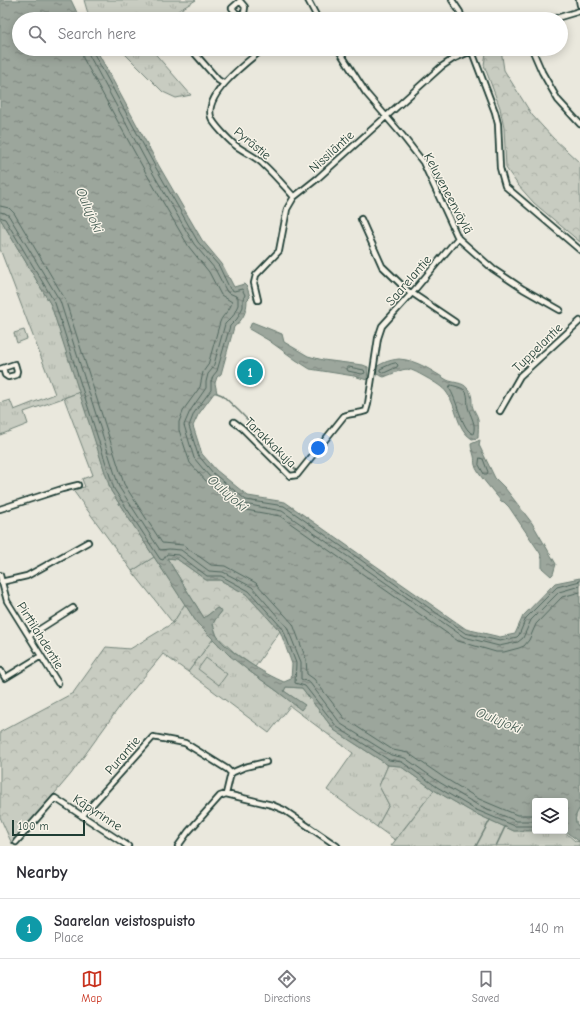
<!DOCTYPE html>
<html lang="en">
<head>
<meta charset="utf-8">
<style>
	body { margin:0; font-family:"Comic Neue",sans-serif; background:#f2f2f3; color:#2b2b33 }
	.controls { position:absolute; right:12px; bottom:12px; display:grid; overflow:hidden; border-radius:4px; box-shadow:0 2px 10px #0003 }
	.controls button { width:36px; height:36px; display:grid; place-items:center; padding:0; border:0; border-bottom:1px solid #e1e1e2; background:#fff; color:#2b2b33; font:20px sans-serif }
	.scale { position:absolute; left:12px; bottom:10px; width:73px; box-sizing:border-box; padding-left:4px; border:2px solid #1f3d34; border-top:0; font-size:11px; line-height:14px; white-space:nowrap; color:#1f3d34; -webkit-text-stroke:3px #f7f3e8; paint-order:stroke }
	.you { position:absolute; left:318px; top:448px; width:14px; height:14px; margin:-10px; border:3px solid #fff; border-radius:50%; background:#1a73e8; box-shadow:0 0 0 6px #1a73e833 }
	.badge { display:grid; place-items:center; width:26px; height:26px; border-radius:50%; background:#c8321e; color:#fff; font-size:13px; font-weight:700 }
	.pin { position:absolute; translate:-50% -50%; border:2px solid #fff; box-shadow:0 1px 4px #0006 }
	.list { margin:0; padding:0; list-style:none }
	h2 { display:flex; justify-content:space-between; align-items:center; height:52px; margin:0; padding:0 16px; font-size:17px }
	h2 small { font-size:13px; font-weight:400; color:#7c7c81 }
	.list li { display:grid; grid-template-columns:26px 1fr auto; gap:12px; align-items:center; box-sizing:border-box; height:60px; padding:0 16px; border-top:1px solid #e1e1e2 }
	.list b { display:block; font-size:15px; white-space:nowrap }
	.list p { margin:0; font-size:13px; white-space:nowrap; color:#7c7c81 }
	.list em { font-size:13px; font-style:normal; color:#7c7c81 }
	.icon { flex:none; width:22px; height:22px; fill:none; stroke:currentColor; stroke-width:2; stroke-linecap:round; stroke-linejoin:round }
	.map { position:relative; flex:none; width:580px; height:846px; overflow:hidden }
	.search { position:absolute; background:#fff; box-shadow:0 2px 10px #0003; left:12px; right:12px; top:12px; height:44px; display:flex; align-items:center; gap:10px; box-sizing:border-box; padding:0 14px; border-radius:22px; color:#7c7c81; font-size:15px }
	.sheet { height:112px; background:#fff }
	nav { display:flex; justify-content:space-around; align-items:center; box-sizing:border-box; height:56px; border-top:1px solid #e1e1e2; background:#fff; font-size:11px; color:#7c7c81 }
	nav a { display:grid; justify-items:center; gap:2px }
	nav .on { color:#c8321e }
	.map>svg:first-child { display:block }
</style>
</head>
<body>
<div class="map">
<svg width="580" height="846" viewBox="0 0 580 846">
	<defs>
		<pattern id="grass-tufts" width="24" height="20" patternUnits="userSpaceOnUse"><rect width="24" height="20" fill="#c8ccc1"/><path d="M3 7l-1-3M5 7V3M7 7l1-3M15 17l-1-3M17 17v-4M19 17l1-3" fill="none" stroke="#abb0a6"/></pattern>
		<pattern id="forest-crowns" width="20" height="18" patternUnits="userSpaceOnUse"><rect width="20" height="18" fill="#c8ccc1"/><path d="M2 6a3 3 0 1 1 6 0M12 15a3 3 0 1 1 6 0" fill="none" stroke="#abb0a6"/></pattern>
		<pattern id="water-ripples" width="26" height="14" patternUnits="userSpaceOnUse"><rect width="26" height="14" fill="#9ca69c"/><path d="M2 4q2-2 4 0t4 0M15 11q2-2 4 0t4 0" fill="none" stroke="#7f8880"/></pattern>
	</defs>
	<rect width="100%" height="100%" fill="#eae8dd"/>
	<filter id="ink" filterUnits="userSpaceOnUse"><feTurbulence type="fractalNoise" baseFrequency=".025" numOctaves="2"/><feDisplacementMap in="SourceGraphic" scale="8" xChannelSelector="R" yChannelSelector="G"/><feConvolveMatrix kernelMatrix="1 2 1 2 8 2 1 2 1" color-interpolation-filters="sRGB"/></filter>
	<g filter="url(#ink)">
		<path fill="url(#grass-tufts)" stroke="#74847a" d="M84,0H196L165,19H91L89,17Z
			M120,49H151L191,95L176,98L163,92Z
			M0,218L51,305L80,392L24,412L28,424L0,435V403L10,400L14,410L55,394L0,249Z
			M24,330L27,339L17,343L14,333Z
			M154,557L185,604L173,623L132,571Z
			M213,639L249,671L277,691L301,709L304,705L284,691L286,687L302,688L334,730L388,765L379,786L389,805L377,827L327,790L353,753L290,706L269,733L188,672Z
			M434,790L472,812L514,831H559L566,833L575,841L580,842V846H391Z
			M580,808V828C573,823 575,814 580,808Z"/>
		<path fill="url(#forest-crowns)" stroke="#74847a" d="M496,49H501L504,70L532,115L553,138L580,163V242L534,203L518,185L506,168L504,128L500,108L484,65L486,53Z
			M80,392L111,491L154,557L132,571L72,489L85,487L82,479L93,475L64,398Z
			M167,558L177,559L206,580H220L246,594L280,631L255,667L235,653L217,636L213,624L215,620L222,611L217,608L204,618Z
			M185,604L197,623L213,639L188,672L163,654L123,702L71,774L12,844L0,817V732L73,693L106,647L130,649L173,623Z
			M388,765L400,766L434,790L395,840L377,827L389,805L379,786Z"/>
		<path fill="#c8ccc1" stroke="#74847a" d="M206,658L227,674L219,685L198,669Z"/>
		<path fill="url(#water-ripples)" stroke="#6a7c72" fill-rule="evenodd" d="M0,0H71L80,19H19V49H96L159,166L202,240L222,264L234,287L244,284L247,287L250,297L247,300C247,311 243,320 234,327L221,374L217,377L215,383L217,393H214L198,415L193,426L202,454L216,470L248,496L285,502L466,629L500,637L515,634L523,616L555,583L580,578V808C575,814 573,823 580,828V842L565,831V801H535V830L514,831L472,812L434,790L400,766L388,765L334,730L302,688L286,687L284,691L305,705L301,710L277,691L249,671L230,656L197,623L111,491L51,305L0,218ZM167,558L177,559L206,580H220L246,594L280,631L292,664L291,679L284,682C265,674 229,653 217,636C215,633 214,628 213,624L215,620L222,611L217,608L204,618Z
			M252,322L282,334L284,342L308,356L323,360L363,365L368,367L367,380L354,376L310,369L296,360L268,340L249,329Z
			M399,359C417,360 432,371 447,380C453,383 463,382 467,388C472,393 472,398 472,405C473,410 477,414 478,419C479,425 478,432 478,438L472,439C456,429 457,406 447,393C443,387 434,382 427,378C404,365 408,368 384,377L374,373L376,367C384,362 390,360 399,359Z
			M480,440L479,445L495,478L505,488L532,523L556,564L553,574L551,576L542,568V559L540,553L509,507L504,502L501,501C495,493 476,473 475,465C474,462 475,459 474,456C473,451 471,449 471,444Z"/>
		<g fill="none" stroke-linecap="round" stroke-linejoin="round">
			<path stroke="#51675e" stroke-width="1" d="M82,49L83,58L146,173L189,247L209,272L221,295L232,302C230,311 223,314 220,322L208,365L203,372L200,387L184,409L179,422V430L190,463L206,481L240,509L280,516L458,641L496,652H504L519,648L524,646L529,640L536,624L562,597L580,592
				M88,49L89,55L151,170L194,244L215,269L227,292L238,297V305L233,316L225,324L213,368L208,374L206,382V388L190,411L184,425L194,458L209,476L244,504L282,511L464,637L499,646L518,642L523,638L531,620L559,592L580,586
				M93,49V52L156,168L198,242L219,266L230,289L234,291L242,289L245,295L243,299V307L237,319L230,326L217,371L213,376L211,382V390L194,413L189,426L198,455L213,473L246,500L284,506L465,633L500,641L517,637L519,635L526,618L557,587L580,581
				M0,206L9,208L14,213L65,299L124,484L162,543L183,545L211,565L225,566L256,583L293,624L306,659L307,674L314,679L345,719L393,750L408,753L443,777L479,799L517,815H535
				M0,212L5,213L9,216L60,301L119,487L160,550L169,549L181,550L209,571L223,572L252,587L287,627L301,662V679L310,683L341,724L391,755L405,758L439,782L476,804L516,821H535
				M0,217L5,219L55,303L114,489L160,559L163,560L167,554L179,555L207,576H221L249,591L283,629L296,663L295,683L305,686L337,727L389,760L402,762L437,787L474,809L515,826H535
				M396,363L398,365L397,367L384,373L380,371V369L391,364Z
				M349,367L364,370L365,373L362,374L348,371L347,369Z
				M451,385C454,386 460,387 463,389C469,393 467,400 468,407C470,416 477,424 473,434C461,429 457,398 449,388Z
				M480,458L483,459L488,472L487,474H484L479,465Z"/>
			<path stroke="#6a7c72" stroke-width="1.5" d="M217,393L222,395L239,411L297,471
				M476,846L490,820
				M496,846L505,827"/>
			<defs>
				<path id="street" d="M308,0L318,19
					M452,0L460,12L462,19
					M579,0L580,5
					M244,14H237L232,8L240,1L245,7L244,14L249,19
					M553,19L580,11
					M185,49H186
					M191,49L218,80L223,83
					M263,49C247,62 204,94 211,117C213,124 229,140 235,145C244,152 255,156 263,164C274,174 284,186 294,197
					M338,49L366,93L402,135L423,162L458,238L493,269L523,289L560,310
					M471,49L495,112L498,124L500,168L505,186L580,250
					M532,49L542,72L558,100L580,124
					M361,219L382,266L411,294
					M412,293L455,322
					M258,300L254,283L256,275L279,251L287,209L294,197L318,178L441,67L453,59L476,49
					M0,369L15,364L17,371L16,375L8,377L5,375L3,368
					M500,411L520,376L580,321
					M234,422L242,428L290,476L297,475L344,416C351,413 358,414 366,411L368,404L378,338L382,326L412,293L458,238
					M0,509L62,489L78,485
					M0,575L7,601L58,683
					M1,582L27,576L88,542
					M29,636L73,608
					M1,671L5,678L41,656
					M231,773L245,767L266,762
					M82,816L153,737L185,743L227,769L231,773L226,794
					M16,842L55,798L128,846
					M178,846L188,832L220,796L226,794L272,805L284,810L337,846"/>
			</defs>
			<use href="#street" stroke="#1f3d34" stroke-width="8"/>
			<use href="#street" stroke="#f7f3e8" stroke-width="4.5"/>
		</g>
	</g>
	<g text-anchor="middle" stroke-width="3" stroke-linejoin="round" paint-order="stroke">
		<g font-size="13" fill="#1f3d34" stroke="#f7f3e8">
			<text transform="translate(253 143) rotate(39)" y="5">Pyrästie</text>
			<text transform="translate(331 151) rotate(-42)" y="5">Nissiläntie</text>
			<text transform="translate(449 193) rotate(62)" y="5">Keluveneenväylä</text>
			<text transform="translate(408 280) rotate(-49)" y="5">Saarelantie</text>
			<text transform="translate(537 347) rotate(-44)" y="5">Tuppelantie</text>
			<text transform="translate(271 442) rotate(44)" y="5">Tarakkakuja</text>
			<text transform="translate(41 635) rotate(58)" y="5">Pirttilahdentie</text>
			<text transform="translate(122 755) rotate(-49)" y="5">Purantie</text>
			<text transform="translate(98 812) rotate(33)" y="5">Käpyrinne</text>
		</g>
		<g font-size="14" font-style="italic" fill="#445c53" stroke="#f7f3e8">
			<text transform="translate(90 210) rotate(66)" y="5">Oulujoki</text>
			<text transform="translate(228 493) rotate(41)" y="5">Oulujoki</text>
			<text transform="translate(499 720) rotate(22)" y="5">Oulujoki</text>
		</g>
	</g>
</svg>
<div class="controls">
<button><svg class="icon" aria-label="layers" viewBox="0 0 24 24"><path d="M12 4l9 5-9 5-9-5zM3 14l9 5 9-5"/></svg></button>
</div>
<div class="scale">100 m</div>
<div class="you"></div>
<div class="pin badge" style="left:250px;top:372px;background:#0f9aa8">1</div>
<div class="search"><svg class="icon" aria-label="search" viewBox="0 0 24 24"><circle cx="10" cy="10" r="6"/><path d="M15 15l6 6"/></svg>Search here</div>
</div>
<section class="sheet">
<h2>Nearby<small></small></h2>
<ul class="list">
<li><span class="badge" style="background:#0f9aa8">1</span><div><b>Saarelan veistospuisto</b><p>Place</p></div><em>140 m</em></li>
</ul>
</section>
<nav>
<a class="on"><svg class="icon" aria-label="map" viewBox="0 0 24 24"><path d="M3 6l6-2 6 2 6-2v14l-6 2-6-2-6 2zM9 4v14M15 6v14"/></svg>Map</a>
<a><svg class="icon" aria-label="directions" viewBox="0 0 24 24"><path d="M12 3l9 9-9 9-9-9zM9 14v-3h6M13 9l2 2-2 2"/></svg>Directions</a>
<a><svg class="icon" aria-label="saved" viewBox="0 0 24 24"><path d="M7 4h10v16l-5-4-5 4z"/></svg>Saved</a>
</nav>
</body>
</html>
